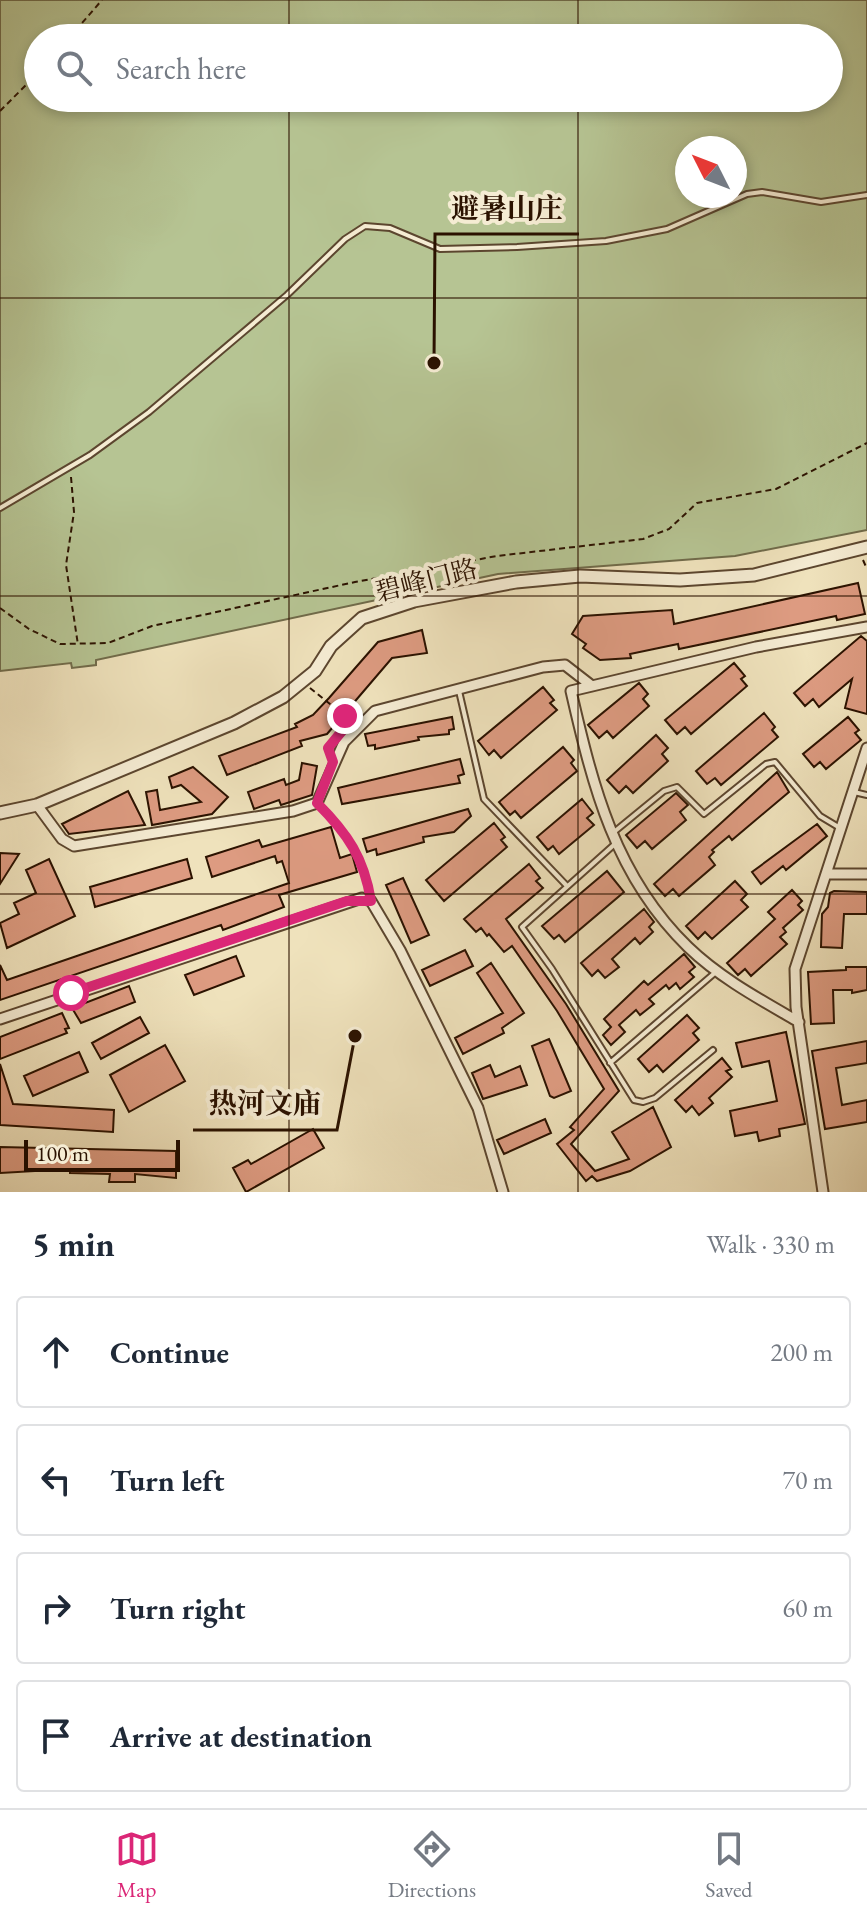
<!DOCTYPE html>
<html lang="en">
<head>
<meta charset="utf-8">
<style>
	body { margin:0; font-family:"EB Garamond","Noto Serif SC",serif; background:#f6f6f7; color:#1f2937 }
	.compass { position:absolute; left:675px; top:136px; width:72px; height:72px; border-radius:50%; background:#fff; box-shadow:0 4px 12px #0003; rotate:312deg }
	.scale { position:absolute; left:24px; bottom:20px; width:156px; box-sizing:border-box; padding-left:8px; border:4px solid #2b1200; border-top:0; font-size:22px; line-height:28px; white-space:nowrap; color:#2b1200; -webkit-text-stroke:6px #f5ecd3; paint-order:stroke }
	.stop { position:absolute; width:24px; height:24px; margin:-18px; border:6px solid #db2777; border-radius:50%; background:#fff }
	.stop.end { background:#db2777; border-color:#fff; box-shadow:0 2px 8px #0008 }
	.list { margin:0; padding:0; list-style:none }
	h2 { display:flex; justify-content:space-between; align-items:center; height:104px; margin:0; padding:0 32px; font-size:34px }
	h2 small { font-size:26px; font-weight:400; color:#747a83 }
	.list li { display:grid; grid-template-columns:52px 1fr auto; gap:24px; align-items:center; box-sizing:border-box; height:112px; margin:0 16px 16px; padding:0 16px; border:2px solid #e0e1e3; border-radius:8px }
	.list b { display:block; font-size:30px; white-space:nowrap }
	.list em { font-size:26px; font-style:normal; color:#747a83 }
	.icon { flex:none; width:44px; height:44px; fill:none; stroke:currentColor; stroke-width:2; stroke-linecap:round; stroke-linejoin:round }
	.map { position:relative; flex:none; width:867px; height:1192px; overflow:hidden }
	.search { position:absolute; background:#fff; box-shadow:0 4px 12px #0003; left:24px; right:24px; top:24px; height:88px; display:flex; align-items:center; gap:20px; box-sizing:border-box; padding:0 28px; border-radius:44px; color:#747a83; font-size:30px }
	.sheet { height:616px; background:#fff }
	nav { display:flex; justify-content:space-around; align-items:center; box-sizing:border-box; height:112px; border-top:2px solid #e0e1e3; background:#fff; font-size:22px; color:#747a83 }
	nav a { display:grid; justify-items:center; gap:4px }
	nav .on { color:#db2777 }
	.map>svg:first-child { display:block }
</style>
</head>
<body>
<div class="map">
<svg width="867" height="1192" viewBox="0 0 867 1192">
	<rect width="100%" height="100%" fill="#efe2bc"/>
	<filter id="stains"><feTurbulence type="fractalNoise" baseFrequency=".0025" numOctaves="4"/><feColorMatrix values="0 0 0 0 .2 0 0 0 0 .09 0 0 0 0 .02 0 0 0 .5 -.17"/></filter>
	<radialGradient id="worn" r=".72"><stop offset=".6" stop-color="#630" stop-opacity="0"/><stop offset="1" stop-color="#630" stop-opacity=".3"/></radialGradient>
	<path fill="#b6c493" stroke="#706b4a" stroke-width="2" fill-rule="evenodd" d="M0,0H867V530L735,556L498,574L96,660V665L72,668L71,663L0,671ZM38,38H829V98H38ZM687,148H735V196H687Z"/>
	<path fill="#dd9b81" stroke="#2b1200" stroke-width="2" d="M858,583L865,614L837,620L836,616L679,649L678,644L630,654L631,658L600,660L583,648L586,644L572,634L583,616L672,610L674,624Z
		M422,630L427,653L392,658L327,734L300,741L302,746L227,775L219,756L297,727L295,724L313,715L329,698L378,642Z
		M861,636L867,641V714L845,708L852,679L819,707L813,699L805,706L794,693Z
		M734,663L745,676L741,679L747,686L691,734L685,727L677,734L665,720Z
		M639,683L648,694L643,699L649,706L613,738L607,731L599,738L588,725Z
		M543,687L554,700L550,703L557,710L501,758L494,750L489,755L478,741Z
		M764,713L775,727L772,730L778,737L721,785L715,778L707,784L696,771Z
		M452,717L454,729L449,730V734L418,737L419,740L375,749V745L368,746L365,734Z
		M848,717L859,730L855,733L861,740L826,769L820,762L814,767L803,754Z
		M656,735L668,748L662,754L668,761L633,793L626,786L619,793L607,780Z
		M563,747L574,760L571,763L577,771L521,818L515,811L510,815L499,802Z
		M460,759L464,774L458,776L460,783L342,804L338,788Z
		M302,763L317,766L312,795L281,805L279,800L254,809L248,792L284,779L286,785L299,780Z
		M193,767L228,797L212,814L152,825L146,792L157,790L160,810L201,802L181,785L172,788L169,777Z
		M777,772L789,792L732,840L729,836L712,850L714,852L709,857L715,865L679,896L673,889L665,896L654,884Z
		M128,791L145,825L69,834L62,824Z
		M676,793L688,805L680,812L686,820L652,849L645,841L637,848L626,835Z
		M582,799L593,813L587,818L594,825L559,854L553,846L548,850L537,837Z
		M468,809L471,816L454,832L423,837L424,842L377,855L376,849L367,852L363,839Z
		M494,823L505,837L501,840L507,847L444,901L426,880Z
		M817,824L827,836L786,870L783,866L761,884L752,872Z
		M331,827L340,858L352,854L357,872L279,895L284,907L223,930L221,925L0,1000V965L7,980L289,883L282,861L277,863L275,856L212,877L206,857L259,840L262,847Z
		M0,853L19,854L0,884Z
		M49,859L75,916L7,948L0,923L19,914L14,903L36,893L26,870Z
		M187,859L192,878L95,907L90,887Z
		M529,864L540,878L536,881L543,888L506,919L566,1004L619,1091L571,1144L595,1171L629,1159L612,1132L653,1107L671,1147L630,1171L597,1181L592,1176L586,1181L557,1144L574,1130L570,1127L604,1089L557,1011L512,946L504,952L489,934L487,936L481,928L476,932L464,919Z
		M607,871L624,892L565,942L559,935L554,939L542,926Z
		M403,878L429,935L411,943L386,885Z
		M735,881L747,894L741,900L748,907L712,939L705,932L698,939L686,926Z
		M792,890L802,901L798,905L803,910L783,928L786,932L780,937L787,944L751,976L745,969L738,975L727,963L775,919L768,912Z
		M834,891L867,892V914H844L842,948L821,947L822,914L828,907L830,893Z
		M644,909L654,922L649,927L653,932L640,944L635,938L612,959L619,967L605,978L598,970L592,976L581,963Z
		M465,950L473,966L430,986L422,970Z
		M684,954L695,967L689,972L694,977L680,989L676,983L669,989L666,985L649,999L654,1004L640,1015L636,1010L619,1025L625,1032L611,1045L603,1035L611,1027L604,1019L644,981L648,985Z
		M236,956L244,976L194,995L185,975Z
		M491,963L524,1013L502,1028L504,1033L463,1054L455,1038L503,1013L477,973Z
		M846,967H867V990L852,993V990H833L834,1023L811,1024L808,972L846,970Z
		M129,986L135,1002L81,1023L72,1008Z
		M62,1013L69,1028L65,1029L67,1033L0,1059V1037Z
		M687,1015L699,1028L693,1033L699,1040L663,1072L657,1065L649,1072L638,1059Z
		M140,1017L149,1033L101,1059L92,1043Z
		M786,1032L805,1124L779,1129L780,1136L759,1141L757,1132L735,1136L730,1111L777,1101L769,1061L742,1067L736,1043Z
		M549,1039L571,1091L554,1098L550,1096L532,1046Z
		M867,1041V1063L836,1068L842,1105L867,1100V1122L825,1129L812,1051Z
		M165,1045L185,1081L129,1112L110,1075Z
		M79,1052L88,1072L33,1096L24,1076Z
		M722,1058L731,1069L726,1071L732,1077L709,1098L713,1103L699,1115L692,1106L686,1112L675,1100Z
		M0,1064L13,1104L114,1110L113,1132L0,1125Z
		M490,1065L495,1077L520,1066L527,1085L483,1099L472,1073Z
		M545,1119L551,1133L504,1154L497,1140Z
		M313,1129L324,1148L246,1192L233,1168L248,1160L251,1164Z
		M0,1147L176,1151V1178L135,1174V1182H109L110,1174L70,1173V1169L0,1173Z"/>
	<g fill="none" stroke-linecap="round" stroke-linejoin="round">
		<defs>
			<path id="service" d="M0,508L90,455L149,412L287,295L345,239L365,226L390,228L440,249L517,247L606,241L667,229L747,194L762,192L821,202L867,195
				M459,691L484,799L567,886
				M854,792L867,795
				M614,832L664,791L677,787L704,814L766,764L775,762L820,816L840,828
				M616,843L522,927L552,969L634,1100L643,1102L655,1098L713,1050
				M610,1063L717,971"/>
			<path id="minor" d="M37,805L62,839L74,846L293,811L317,803L344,742L375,711L543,667L565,665L592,686
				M827,874H867
				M0,1019L362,898L371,901L400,950L478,1108L503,1192
				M799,1022C761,1000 720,978 688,947C615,876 593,787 571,691L756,647L867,627
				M823,1192L796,1007L795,969L867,748"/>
			<path id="tertiary" d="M0,813L37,805L234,723L283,697L315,671L331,646L362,618L414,601L516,582L580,576L680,580L754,575L867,547"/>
		</defs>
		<use href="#service" stroke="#5c462f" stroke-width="8"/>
		<use href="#minor" stroke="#5c462f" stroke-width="13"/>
		<use href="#tertiary" stroke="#5c462f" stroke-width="15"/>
		<path stroke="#2b1200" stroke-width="2" stroke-dasharray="6 4" stroke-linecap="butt" d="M69,38L102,0
			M0,111L38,73
			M71,477L74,512L66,565L78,645
			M863,560L867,569
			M0,608L29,629L60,644L108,643L152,626L355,582L497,556L643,539L669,529L697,503L776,489L867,443
			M310,688L345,716L347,724
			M323,809C345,831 364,857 369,888"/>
		<use href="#service" stroke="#f5ecd3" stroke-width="4"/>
		<use href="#minor" stroke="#f5ecd3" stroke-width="9"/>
		<use href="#tertiary" stroke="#f5ecd3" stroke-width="11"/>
	</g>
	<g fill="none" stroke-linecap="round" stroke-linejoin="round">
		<path stroke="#db2777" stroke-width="10" d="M71,993L347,901H371C364,858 348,834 317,803L333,762L328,748L347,725L345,716"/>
	</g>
	<path fill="none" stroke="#2b1200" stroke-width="2" stroke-opacity="0.55" d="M289,0V38M578,0V38M289,98V1192M578,98V1192M0,298H867M0,596H867M0,894H867"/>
	<g text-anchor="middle" stroke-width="8" stroke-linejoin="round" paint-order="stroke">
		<g font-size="26" fill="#2b1200" stroke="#f5ecd3">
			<text transform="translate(426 580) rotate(-14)" y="9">碧峰门路</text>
		</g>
	</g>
	<path fill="none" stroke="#2b1200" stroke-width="3" d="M434 363L435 234H579M355 1036L337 1130H193"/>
	<g fill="#2b1200" stroke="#f5ecd3" stroke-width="3">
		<circle cx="434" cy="363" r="8"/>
		<circle cx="355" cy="1036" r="8"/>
	</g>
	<g font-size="28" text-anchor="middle" font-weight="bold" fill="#2b1200" stroke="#f5ecd3" stroke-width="8" stroke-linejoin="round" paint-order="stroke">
		<text x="507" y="218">避暑山庄</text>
		<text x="265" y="1113">热河文庙</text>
	</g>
	<rect width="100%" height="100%" filter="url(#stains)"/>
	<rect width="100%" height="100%" fill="url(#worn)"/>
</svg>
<svg class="compass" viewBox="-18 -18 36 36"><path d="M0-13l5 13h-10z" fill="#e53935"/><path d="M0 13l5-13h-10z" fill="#747a83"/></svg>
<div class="scale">100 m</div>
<div class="stop" style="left:71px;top:993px"></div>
<div class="stop end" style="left:345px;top:716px"></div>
<div class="search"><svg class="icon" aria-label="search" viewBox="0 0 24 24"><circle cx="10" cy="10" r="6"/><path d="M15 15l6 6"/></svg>Search here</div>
</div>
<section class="sheet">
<h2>5 min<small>Walk · 330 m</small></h2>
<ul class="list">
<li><svg class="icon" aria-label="ahead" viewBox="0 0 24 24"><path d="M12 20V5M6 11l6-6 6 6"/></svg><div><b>Continue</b></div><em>200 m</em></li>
<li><svg class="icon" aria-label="left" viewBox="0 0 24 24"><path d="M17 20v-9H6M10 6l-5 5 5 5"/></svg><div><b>Turn left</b></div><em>70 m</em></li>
<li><svg class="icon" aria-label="right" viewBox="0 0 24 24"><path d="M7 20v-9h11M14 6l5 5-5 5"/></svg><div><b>Turn right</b></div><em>60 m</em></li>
<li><svg class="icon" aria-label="arrive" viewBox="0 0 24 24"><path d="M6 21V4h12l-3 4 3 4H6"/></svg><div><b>Arrive at destination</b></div></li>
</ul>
</section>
<nav>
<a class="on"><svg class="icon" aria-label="map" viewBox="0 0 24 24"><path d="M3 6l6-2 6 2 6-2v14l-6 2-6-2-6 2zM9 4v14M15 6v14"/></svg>Map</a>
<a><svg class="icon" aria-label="directions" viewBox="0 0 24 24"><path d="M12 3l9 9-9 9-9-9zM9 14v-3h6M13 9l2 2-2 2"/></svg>Directions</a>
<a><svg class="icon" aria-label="saved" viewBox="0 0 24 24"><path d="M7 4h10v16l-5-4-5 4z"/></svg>Saved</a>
</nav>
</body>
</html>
